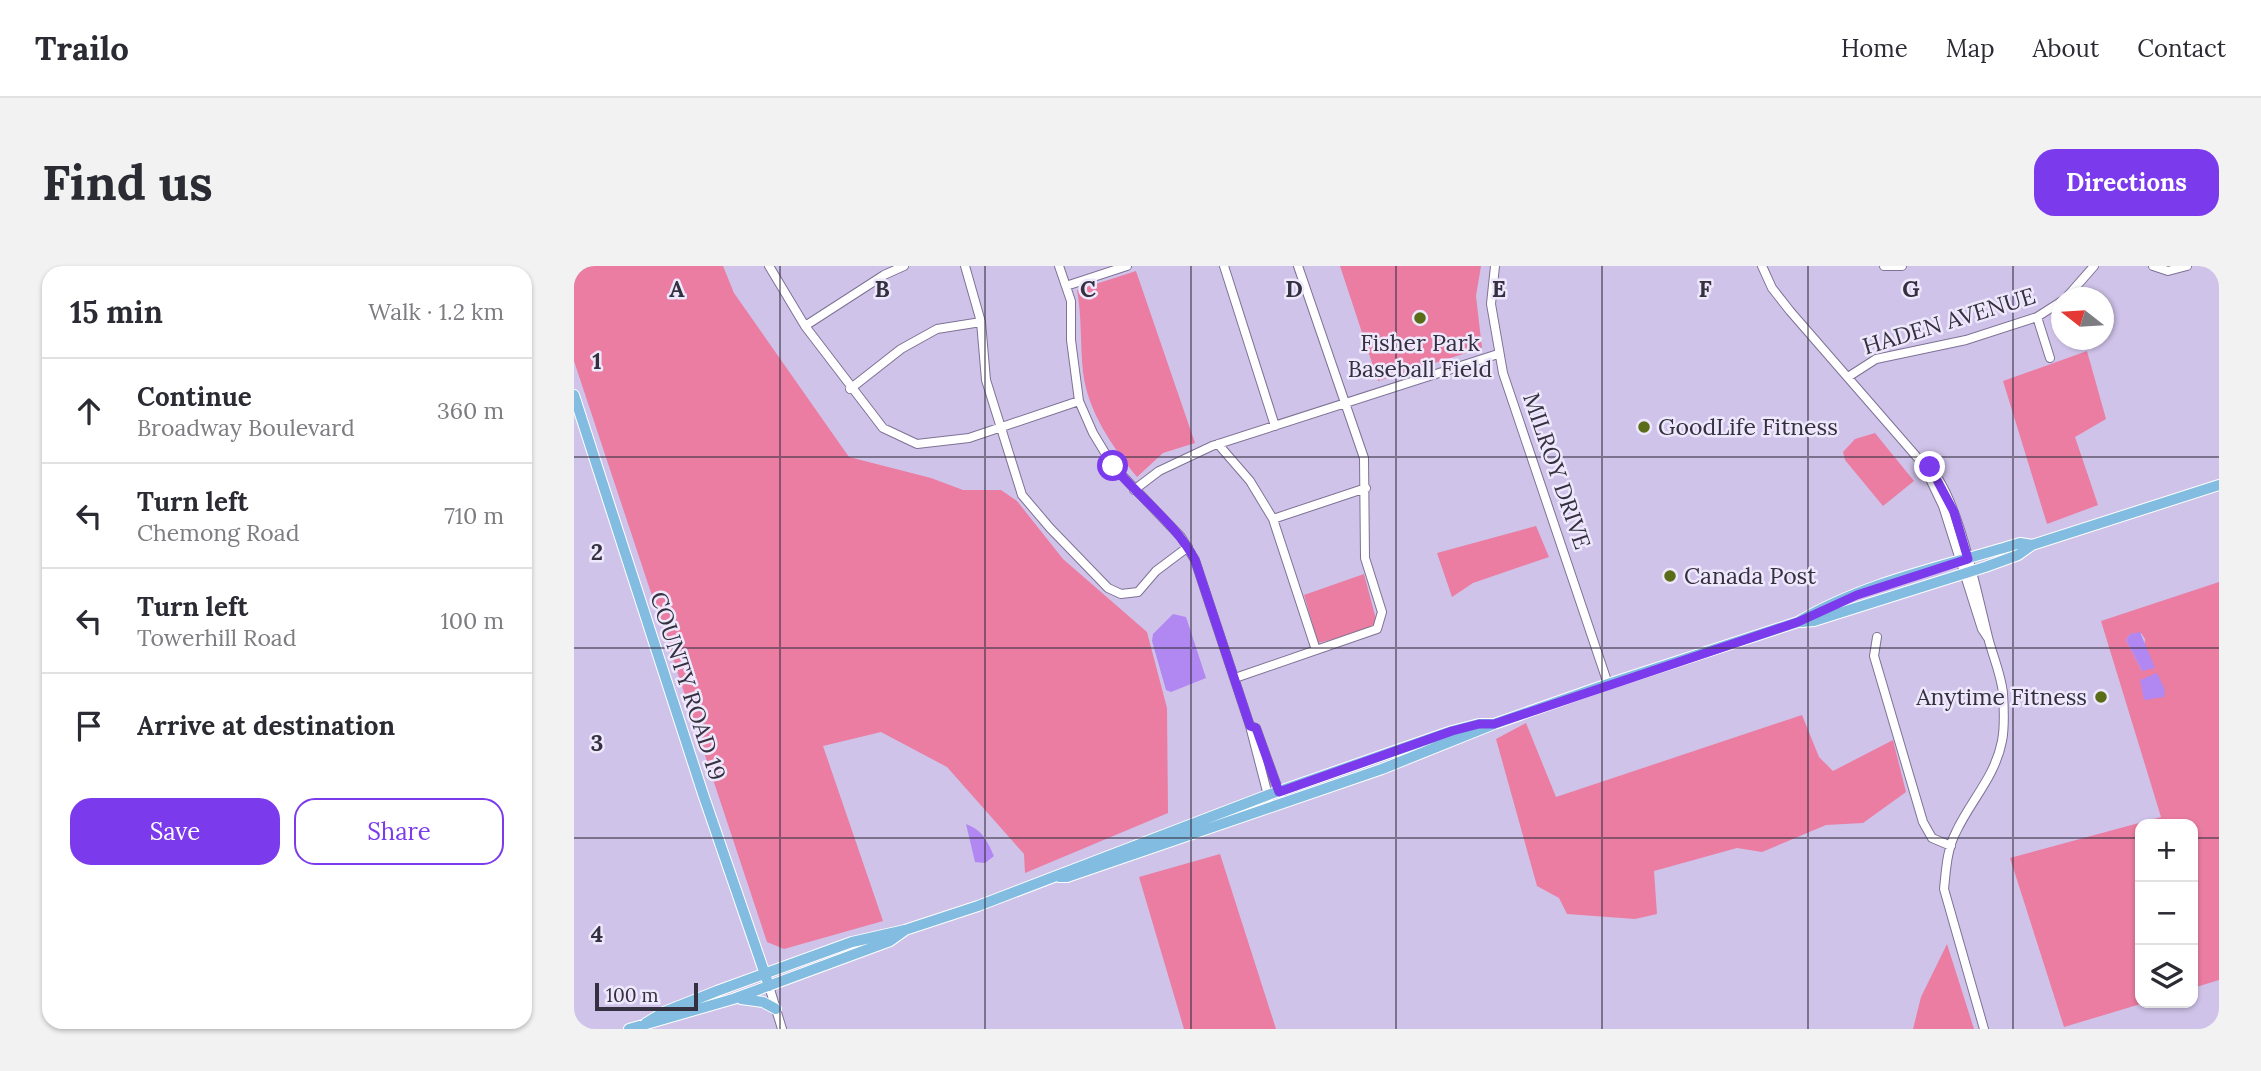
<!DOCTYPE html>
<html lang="en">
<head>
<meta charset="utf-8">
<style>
	body { margin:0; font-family:Lora,serif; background:#f2f2f3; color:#2b2b33 }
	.controls { position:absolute; right:21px; bottom:21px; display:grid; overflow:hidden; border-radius:14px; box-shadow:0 2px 5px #0004 }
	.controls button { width:63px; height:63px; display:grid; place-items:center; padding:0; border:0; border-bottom:2px solid #e1e1e2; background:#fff; color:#2b2b33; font:35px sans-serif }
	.compass { position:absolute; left:1477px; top:21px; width:63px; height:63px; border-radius:50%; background:#fff; box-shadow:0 2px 5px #0004; rotate:287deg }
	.scale { position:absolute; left:21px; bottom:18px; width:103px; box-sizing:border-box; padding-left:7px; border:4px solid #35303f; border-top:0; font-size:19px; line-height:24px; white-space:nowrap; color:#35303f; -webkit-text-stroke:5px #eee8fc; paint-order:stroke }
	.stop { position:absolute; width:21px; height:21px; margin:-16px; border:5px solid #7c3aed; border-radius:50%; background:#fff }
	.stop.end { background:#7c3aed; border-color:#fff; box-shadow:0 2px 7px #0008 }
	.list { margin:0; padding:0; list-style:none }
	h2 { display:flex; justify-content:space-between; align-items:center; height:91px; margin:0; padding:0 28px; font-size:30px }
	h2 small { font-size:23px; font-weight:400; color:#7c7c81 }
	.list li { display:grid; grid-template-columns:46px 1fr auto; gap:21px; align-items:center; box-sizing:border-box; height:105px; padding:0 28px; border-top:2px solid #e1e1e2 }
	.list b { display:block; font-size:26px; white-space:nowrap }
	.list p { margin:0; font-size:23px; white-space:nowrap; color:#7c7c81 }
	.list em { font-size:23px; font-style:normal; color:#7c7c81 }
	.actions { display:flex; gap:14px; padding:21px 28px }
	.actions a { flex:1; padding:16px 0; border:2px solid #7c3aed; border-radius:21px; text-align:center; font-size:24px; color:#7c3aed }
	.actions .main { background:#7c3aed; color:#fff }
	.icon { flex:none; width:38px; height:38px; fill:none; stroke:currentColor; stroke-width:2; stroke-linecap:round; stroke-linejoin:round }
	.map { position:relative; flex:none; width:1645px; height:763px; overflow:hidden; border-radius:21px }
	header { display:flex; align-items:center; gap:42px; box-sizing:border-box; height:98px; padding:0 35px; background:#fff; border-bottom:2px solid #e1e1e2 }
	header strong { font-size:33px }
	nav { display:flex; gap:38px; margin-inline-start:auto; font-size:24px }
	.intro { display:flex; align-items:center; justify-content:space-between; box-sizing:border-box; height:168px; padding:0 42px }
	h1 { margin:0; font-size:49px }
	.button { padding:18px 32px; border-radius:21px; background:#7c3aed; color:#fff; font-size:24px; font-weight:700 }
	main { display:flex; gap:42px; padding:0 42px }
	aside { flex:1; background:#fff; border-radius:21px; box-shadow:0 2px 5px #0004 }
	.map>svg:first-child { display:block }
</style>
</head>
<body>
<header>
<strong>Trailo</strong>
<nav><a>Home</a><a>Map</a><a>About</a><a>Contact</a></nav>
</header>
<div class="intro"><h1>Find us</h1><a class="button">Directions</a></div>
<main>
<aside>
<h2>15 min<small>Walk · 1.2 km</small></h2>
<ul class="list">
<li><svg class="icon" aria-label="ahead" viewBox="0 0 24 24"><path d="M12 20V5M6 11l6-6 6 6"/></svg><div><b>Continue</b><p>Broadway Boulevard</p></div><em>360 m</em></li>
<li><svg class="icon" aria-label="left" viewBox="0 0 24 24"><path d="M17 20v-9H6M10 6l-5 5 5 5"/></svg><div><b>Turn left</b><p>Chemong Road</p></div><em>710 m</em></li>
<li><svg class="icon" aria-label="left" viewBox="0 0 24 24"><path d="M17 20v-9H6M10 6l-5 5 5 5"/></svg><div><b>Turn left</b><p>Towerhill Road</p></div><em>100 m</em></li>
<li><svg class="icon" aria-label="arrive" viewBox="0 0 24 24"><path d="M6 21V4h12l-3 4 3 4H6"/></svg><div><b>Arrive at destination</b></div></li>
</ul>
<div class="actions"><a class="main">Save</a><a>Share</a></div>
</aside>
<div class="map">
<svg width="1645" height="763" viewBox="0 0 1645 763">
	<rect width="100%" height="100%" fill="#d0c3ea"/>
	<path fill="#ea7da1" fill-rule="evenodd" d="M0,0H149L160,27L275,191L357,212L389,224H427L443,235L489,293L573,366L593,442L594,547L451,607L450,588L373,501L307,466L249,480L309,655L210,683L193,676L0,95Z
		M766,0H907L902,30L908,82L804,115Z
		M562,5L621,177L589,187L563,211C538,180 514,146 509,106C506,78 508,51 503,24Z
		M1513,85L1532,153L1501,171L1524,239L1473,258L1429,115Z
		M1301,167L1340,215L1309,240L1271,194L1269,186L1281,173Z
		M962,260L975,291L899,317L878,331L863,287Z
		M790,308L803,357L796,364L744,377L730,329Z
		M1645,316V714L1619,722V558H1566V737H1570L1490,761L1436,592L1587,551L1527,355ZM1567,367L1571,373L1568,405L1552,374L1556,368Z
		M1228,449L1245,491L1259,505L1319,474L1332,526L1289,557L1252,559L1188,586L1163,582L1080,605L1083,648L1061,653L993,648L985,632L963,620L922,473L952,457L982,531Z
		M646,588L702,763H610L565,611Z
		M1373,678L1400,763H1339L1347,731Z"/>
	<path fill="#b188f1" d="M599,348L612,351L632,412L597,426L592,424L578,375L579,368Z
		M1566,366L1581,402L1568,405L1552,374L1556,368Z
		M1583,407L1591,424L1590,431L1570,434L1566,414Z
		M392,558C408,564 413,574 420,590L411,597L401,596Z"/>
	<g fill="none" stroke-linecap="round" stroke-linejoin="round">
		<defs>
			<path id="minor" d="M195,0L231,60L309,162L343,178L395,172L505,135
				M391,0L407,56L412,114L448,229L476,262L534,322L547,328L564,326L582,305L614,281
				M485,0L497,35V74L505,135L519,167L539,200L607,271L621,294L676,460L697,541
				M650,0L701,160
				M921,0L917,38L929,107L1034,418
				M1188,0L1198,22L1216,45L1349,198L1369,240L1408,363L1414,372
				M1310,0H1328
				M1579,0L1594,5L1613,0
				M492,20L553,0
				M1492,32L1520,0
				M1463,51L1476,92
				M231,60L310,9L330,0
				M1274,111L1302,93L1392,74L1463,51L1488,35
				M276,123L327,83L363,63L407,56
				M644,178L676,215L699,253L742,384
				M1349,198C1381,210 1406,342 1415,375C1420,393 1427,409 1429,427C1430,443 1431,460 1428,475C1421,511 1397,534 1382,566C1373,583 1372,604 1370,623L1410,763
				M560,224L585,205L638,180L924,88
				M699,253L792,222
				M1303,371L1300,390L1349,556L1358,572L1377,580
				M661,412L803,363L808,346L791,292L790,192L724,0
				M676,460L682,462L709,537
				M195,720L208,763"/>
			<path id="major" d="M0,129L129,528L195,720
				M1228,356L1240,355L1411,301L1444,289L1458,279L1645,219
				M485,611H493L808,503L920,458L1034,418L1224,356C1290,316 1372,300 1446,277L1458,279
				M167,733L189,736L202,743
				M72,757L90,746L143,725L278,676L331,664L404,640L694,529L878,465L905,458H917
				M55,763L159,733L316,675L330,665"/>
		</defs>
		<use href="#minor" stroke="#7e7295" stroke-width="10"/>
		<use href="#major" stroke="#fff" stroke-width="12"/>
		<use href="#minor" stroke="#fff" stroke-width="8"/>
		<use href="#major" stroke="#82bce0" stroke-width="10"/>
	</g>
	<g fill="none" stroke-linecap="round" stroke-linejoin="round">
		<path stroke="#7c3aed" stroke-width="9" d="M539,200C565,231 603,259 621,294L676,460L682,462L705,526L878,465L905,458H920L1224,356L1283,329L1394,293L1380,246L1356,201"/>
	</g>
	<path fill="none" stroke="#35303f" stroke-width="2" stroke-opacity="0.55" d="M206,0V763M411,0V763M617,0V763M822,0V763M1028,0V763M1234,0V763M1439,0V763M0,191H1645M0,382H1645M0,572H1566M1619,572H1645"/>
	<g fill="#5b6c18" stroke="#eee8fc" stroke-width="2.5">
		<circle cx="846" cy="52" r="7"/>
		<circle cx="1070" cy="161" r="7"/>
		<circle cx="1096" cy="310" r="7"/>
		<circle cx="1527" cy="431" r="7"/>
	</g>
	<g text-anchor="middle" stroke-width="5" stroke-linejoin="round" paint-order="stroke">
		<g font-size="23" fill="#35303f" stroke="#eee8fc">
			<text transform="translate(1375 55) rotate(-17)" y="8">HADEN AVENUE</text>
			<text transform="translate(983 205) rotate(71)" y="8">MILROY DRIVE</text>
			<text transform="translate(114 420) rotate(72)" y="8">COUNTY ROAD 19</text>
		</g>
		<g font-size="23" fill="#35303f" stroke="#eee8fc" text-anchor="start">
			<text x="846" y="85" text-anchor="middle">Fisher Park<tspan x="846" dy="26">Baseball Field</tspan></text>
			<text x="1084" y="169">GoodLife Fitness</text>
			<text x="1110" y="318">Canada Post</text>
			<text x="1513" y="439" text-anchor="end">Anytime Fitness</text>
		</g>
	</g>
	<g font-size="23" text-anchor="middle" font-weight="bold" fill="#35303f" stroke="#eee8fc" stroke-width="5" stroke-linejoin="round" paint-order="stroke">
		<text x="103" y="31">A</text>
		<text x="308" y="31">B</text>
		<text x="514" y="31">C</text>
		<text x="720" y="31">D</text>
		<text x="925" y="31">E</text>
		<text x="1131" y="31">F</text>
		<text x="1337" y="31">G</text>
		<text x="23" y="103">1</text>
		<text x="23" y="294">2</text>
		<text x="23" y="485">3</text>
		<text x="23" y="676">4</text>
	</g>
</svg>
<div class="controls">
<button>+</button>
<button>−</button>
<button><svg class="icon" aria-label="layers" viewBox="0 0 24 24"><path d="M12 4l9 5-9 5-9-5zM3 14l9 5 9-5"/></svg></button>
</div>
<svg class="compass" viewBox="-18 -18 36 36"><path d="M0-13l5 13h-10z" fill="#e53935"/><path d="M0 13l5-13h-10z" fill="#7c7c81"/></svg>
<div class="scale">100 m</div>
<div class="stop" style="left:539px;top:200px"></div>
<div class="stop end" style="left:1356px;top:201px"></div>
</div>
</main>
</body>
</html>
